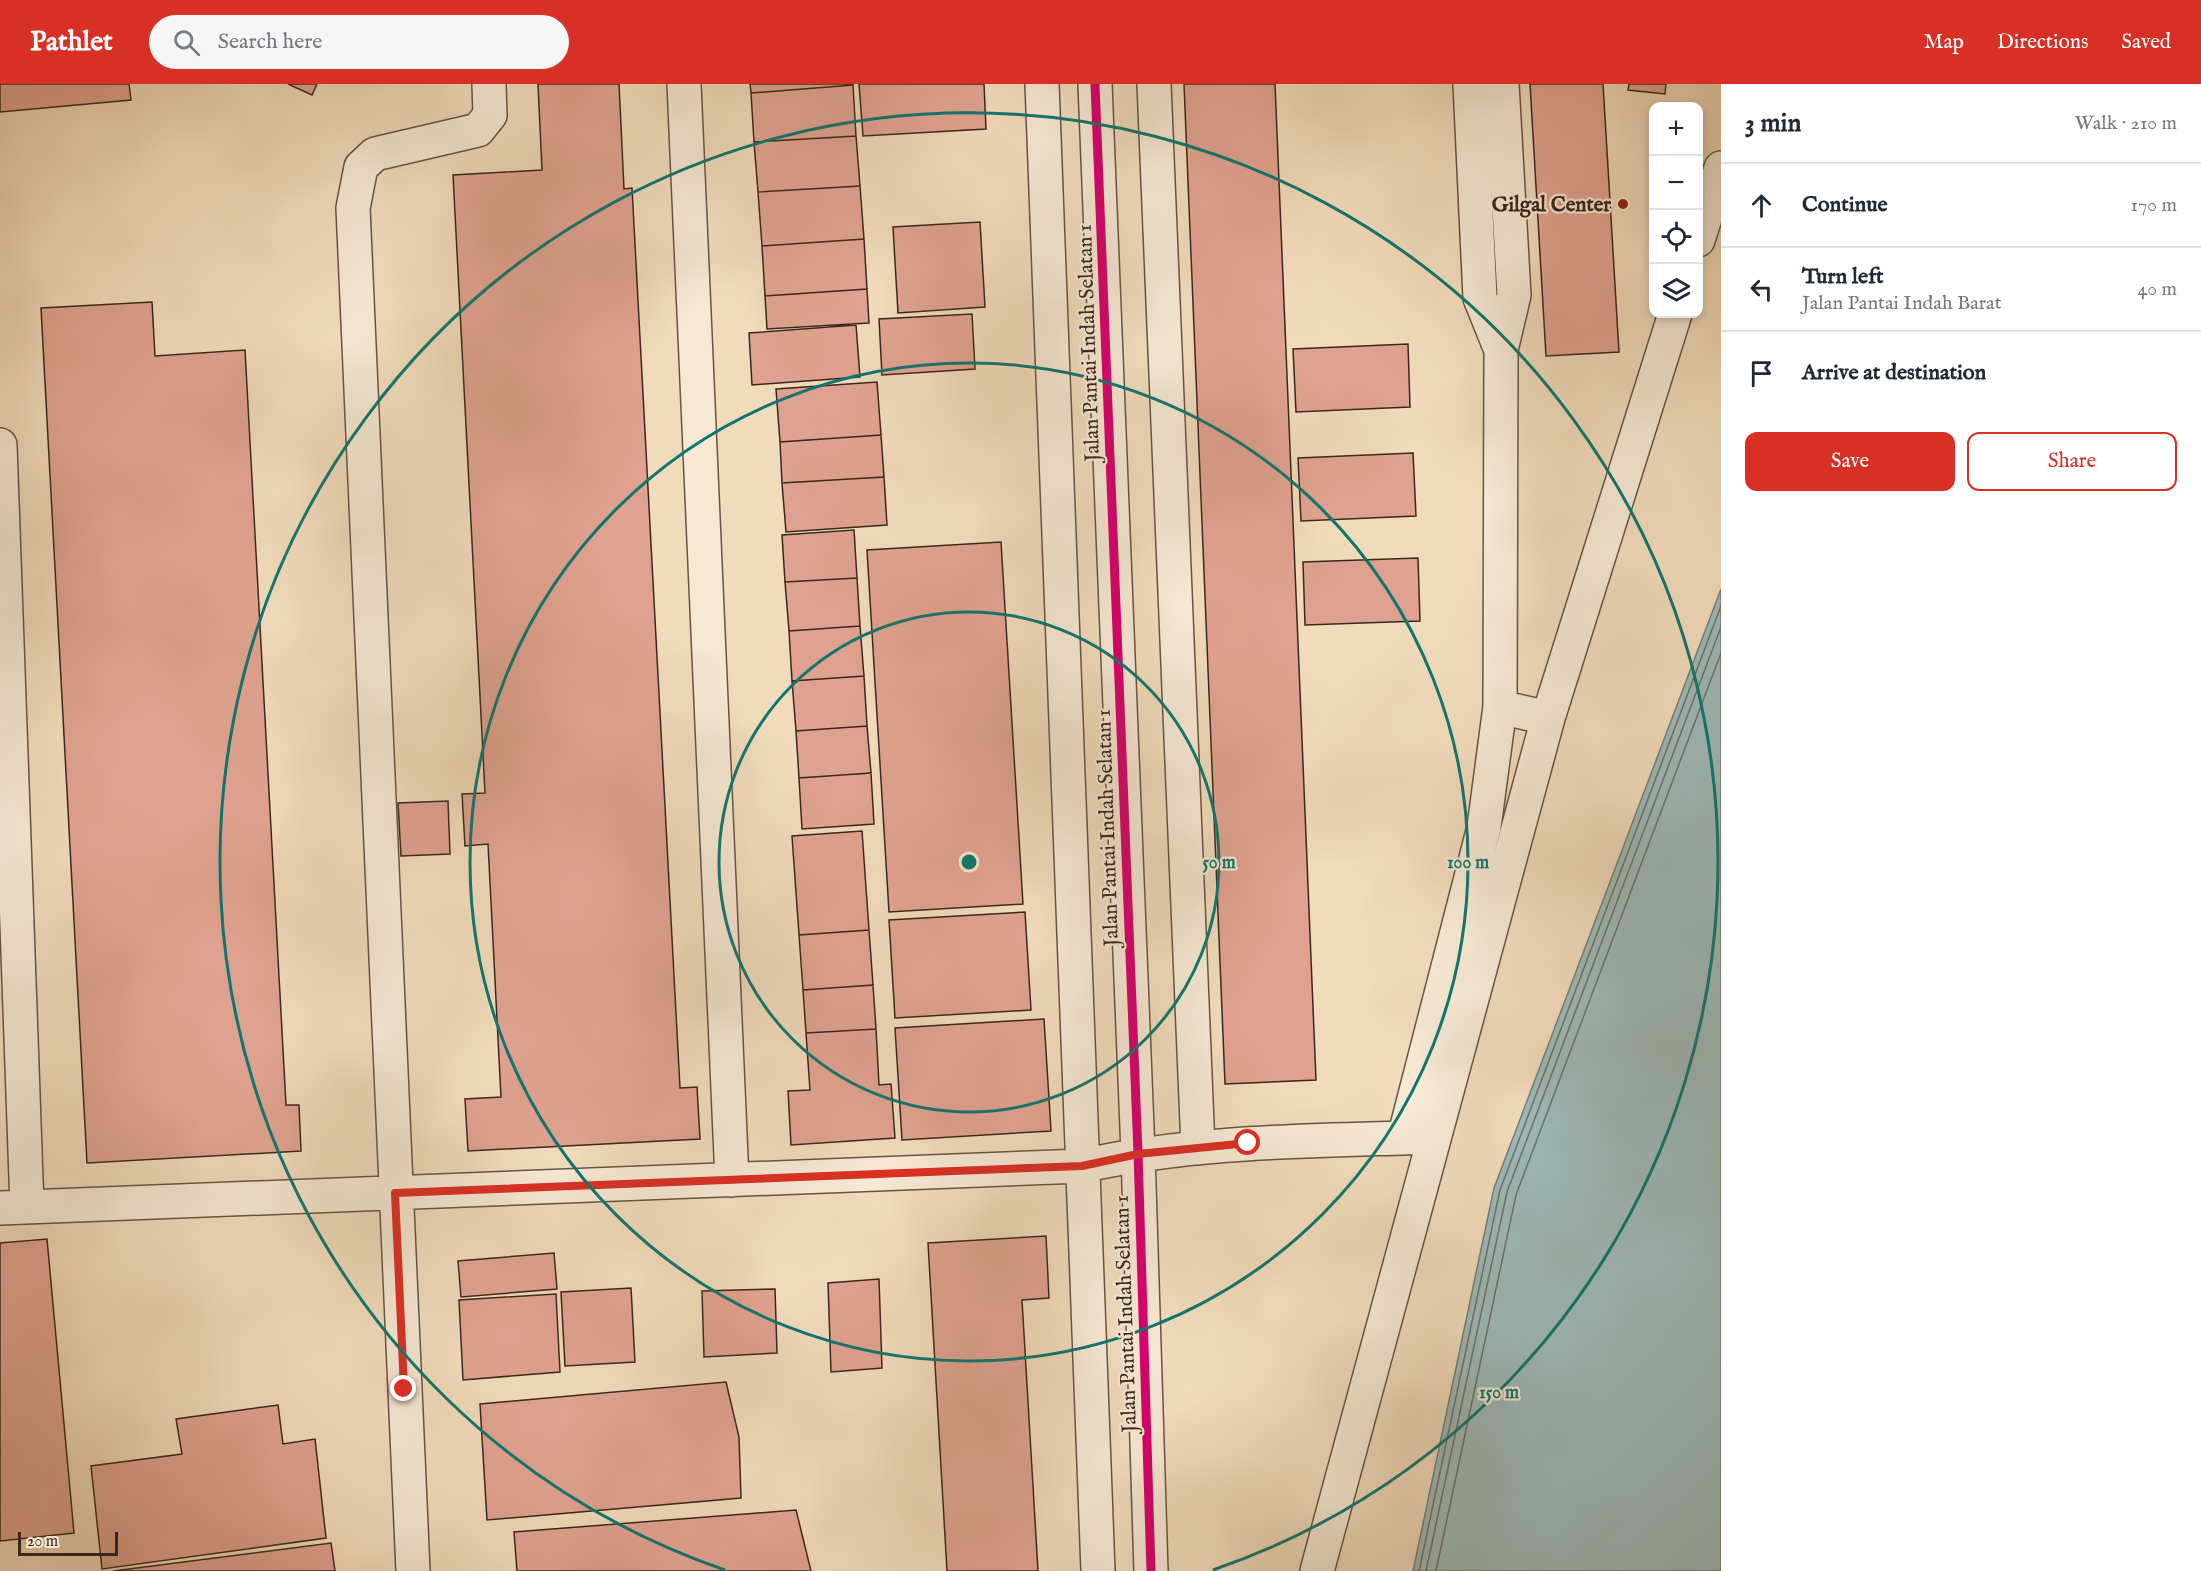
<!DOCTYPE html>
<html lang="en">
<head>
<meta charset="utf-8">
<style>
	body { margin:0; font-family:"IM FELL English",serif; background:#f6f6f7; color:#1f2937 }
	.controls { position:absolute; right:18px; top:18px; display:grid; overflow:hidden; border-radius:12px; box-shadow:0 3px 9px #0003 }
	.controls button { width:54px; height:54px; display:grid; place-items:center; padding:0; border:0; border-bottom:2px solid #e0e1e3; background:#fff; color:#1f2937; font:30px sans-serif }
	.scale { position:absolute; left:18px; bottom:15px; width:100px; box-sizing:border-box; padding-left:6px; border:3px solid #3b271d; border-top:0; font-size:16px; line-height:21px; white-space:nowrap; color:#3b271d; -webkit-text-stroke:4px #f6e8d3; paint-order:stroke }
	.stop { position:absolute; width:18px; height:18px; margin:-14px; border:4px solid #d93025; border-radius:50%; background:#fff }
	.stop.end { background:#d93025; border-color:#fff; box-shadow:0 2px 6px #0008 }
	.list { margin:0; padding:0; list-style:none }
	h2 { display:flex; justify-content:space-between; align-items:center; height:78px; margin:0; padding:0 24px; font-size:26px }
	h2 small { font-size:20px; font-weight:400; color:#747a83 }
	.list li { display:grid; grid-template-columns:39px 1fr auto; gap:18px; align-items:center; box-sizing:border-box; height:84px; padding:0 24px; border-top:2px solid #e0e1e3 }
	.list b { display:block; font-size:22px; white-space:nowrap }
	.list p { margin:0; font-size:20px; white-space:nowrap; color:#747a83 }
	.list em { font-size:20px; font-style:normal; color:#747a83 }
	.actions { display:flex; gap:12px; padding:18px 24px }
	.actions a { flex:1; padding:14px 0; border:2px solid #d93025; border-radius:12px; text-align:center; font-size:21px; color:#d93025 }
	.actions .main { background:#d93025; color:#fff }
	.icon { flex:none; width:33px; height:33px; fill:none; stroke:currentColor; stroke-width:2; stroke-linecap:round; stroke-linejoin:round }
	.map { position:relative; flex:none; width:1721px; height:1487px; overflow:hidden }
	header { display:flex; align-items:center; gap:36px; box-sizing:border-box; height:84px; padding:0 30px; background:#d93025; color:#fff }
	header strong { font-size:28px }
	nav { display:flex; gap:33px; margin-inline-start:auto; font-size:21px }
	.search { width:420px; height:54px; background:#f6f6f7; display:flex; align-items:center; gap:15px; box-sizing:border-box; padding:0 21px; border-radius:33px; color:#747a83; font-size:22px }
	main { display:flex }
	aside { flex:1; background:#fff }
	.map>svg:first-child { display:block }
</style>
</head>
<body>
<header>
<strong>Pathlet</strong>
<div class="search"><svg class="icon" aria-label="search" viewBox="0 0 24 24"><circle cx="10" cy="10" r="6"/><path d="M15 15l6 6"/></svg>Search here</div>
<nav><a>Map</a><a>Directions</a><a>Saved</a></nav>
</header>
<main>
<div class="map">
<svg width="1721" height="1487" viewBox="0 0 1721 1487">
	<rect width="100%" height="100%" fill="#f1dbbb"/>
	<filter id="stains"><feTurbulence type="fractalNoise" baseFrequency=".00333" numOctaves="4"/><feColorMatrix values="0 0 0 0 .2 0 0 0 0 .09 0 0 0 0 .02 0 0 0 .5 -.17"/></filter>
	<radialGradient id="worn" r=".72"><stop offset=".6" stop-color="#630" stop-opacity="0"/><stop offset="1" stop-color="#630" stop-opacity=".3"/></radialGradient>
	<path fill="#9db9b8" stroke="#767f7a" stroke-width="1.5" d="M1721,505V1487H1413L1494,1104Z"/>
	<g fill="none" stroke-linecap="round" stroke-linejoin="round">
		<path stroke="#6c706a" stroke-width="1.5" d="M1419,1487L1500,1106L1721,522
			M1426,1487L1507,1108L1721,543
			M1436,1487L1516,1111L1721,569"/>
	</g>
	<path fill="#e0a290" stroke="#3b271d" stroke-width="1.5" d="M0,0H129L131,16L0,28Z
		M288,0H317L312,11Z
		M538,0H619L624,105L632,104L680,1004L697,1003L700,1055L468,1067L465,1015L501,1013L488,760L465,762L462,710L485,709L453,91L542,86Z
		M750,0H853V1L751,9Z
		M859,0H984L986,45L863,52Z
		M1184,0H1275L1316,996L1225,1000Z
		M1530,0H1603L1619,268L1546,272Z
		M1629,0H1666L1665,10L1628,6Z
		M853,1L856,52L754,58L751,9Z
		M856,52L860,102L758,108L754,58Z
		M860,102L864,155L762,162L758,108Z
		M980,138L985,223L898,229L893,143Z
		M864,155L867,205L765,212L762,162Z
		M867,205L869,239L767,245L765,212Z
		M152,218L155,272L245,266L286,1021H299L301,1067L87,1079L41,224Z
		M972,230L975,285L882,291L879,235Z
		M856,241L860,293L752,301L749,249Z
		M1408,260L1410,323L1296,328L1293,265Z
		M877,298L881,351L780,358L776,305Z
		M881,351L884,393L782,399L780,358Z
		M1413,369L1416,432L1301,437L1298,374Z
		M884,393L887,441L786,448L782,399Z
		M854,446L857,494L785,498L782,451Z
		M1001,458L1023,820L889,828L867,466Z
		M1418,474L1420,537L1305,541L1303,478Z
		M857,494L860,542L789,547L785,498Z
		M860,542L864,592L792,597L789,547Z
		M864,592L867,642L796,647L792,597Z
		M867,642L871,689L799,694L796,647Z
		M871,689L874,740L802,745L799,694Z
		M448,717L450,770L401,772L398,719Z
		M862,747L869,846L799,851L792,752Z
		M1025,828L1031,926L895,934L889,836Z
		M869,846L873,901L803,906L799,851Z
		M873,901L876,945L806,949L803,906Z
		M1044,935L1051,1047L902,1056L895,944Z
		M876,945L879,1001L891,1000L895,1054L791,1061L788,1007L810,1006L806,949Z
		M1046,1152L1049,1214L1022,1216L1038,1487H947L928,1159Z
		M47,1155L74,1449L0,1457V1159Z
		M554,1169L557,1205L461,1213L458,1177Z
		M879,1195L882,1284L831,1288L828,1199Z
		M631,1204L635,1278L565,1282L561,1208Z
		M775,1205L777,1269L704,1273L702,1207Z
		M556,1210L560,1288L463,1296L459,1216Z
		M726,1298L739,1353L741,1414L487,1436L480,1320Z
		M278,1321L283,1360L315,1355L326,1454L102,1485L91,1382L182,1370L176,1335Z
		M796,1426L811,1487H517L514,1448Z
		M331,1459L335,1487H113Z"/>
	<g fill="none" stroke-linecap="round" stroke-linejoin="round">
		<defs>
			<path id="minor" d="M684,0L732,1096
				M1042,0L1098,1487
				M1095,0L1138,1069L1151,1487
				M1154,0L1198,1064
				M1470,0L1480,214L1501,266
				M1502,0L1514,211L1501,266L1500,623L1548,634
				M1698,156L1721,84
				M0,361L27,1123
				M1404,1054L1484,743L1500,623
				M0,1124L1082,1082C1197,1056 1315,1057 1433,1053
				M413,1487L353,124L361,83L375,70L478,46L490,31L489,0
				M1317,1487L1548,634L1675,230"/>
		</defs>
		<use href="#minor" stroke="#685444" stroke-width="36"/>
		<use href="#minor" stroke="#f6e8d3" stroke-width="33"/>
		<defs>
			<path id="cycleway" d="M1095,0L1138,1069L1151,1487"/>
		</defs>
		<use href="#cycleway" stroke="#f6e8d3" stroke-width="13"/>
		<use href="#cycleway" stroke="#d6006c" stroke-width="9"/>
	</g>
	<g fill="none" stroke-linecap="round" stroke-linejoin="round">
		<path stroke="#d93025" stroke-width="8" d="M404,1305L395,1109L1082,1082L1138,1070L1248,1059"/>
	</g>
	<g fill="none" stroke="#0f766e" stroke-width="3">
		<circle cx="969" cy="778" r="250"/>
		<circle cx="969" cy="778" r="499"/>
		<path d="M725 1486A749 749 0 1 1 1213 1486"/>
	</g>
	<circle fill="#8f2418" stroke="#f6e8d3" stroke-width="2" cx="1623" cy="120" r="6"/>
	<g text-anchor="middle" stroke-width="4.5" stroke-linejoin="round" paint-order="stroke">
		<g font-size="21" font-weight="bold" fill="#3b271d" stroke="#f6e8d3" text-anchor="end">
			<text x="1611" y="127">Gilgal Center</text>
		</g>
		<g font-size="21" fill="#3b271d" stroke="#f6e8d3">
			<text transform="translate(1088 259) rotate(-92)" y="7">Jalan Pantai Indah Selatan 1</text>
			<text transform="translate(1107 744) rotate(-92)" y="7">Jalan Pantai Indah Selatan 1</text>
			<text transform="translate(1125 1230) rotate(-92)" y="7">Jalan Pantai Indah Selatan 1</text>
		</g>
	</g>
	<circle cx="969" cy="778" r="9" fill="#0f766e" stroke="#f6e8d3" stroke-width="3"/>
	<g font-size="18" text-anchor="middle" font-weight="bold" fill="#0f766e" stroke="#f6e8d3" stroke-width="4.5" stroke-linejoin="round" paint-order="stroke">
		<text x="1219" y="784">50 m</text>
		<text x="1468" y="784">100 m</text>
		<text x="1499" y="1314">150 m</text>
	</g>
	<rect width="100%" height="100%" filter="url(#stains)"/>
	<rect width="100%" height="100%" fill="url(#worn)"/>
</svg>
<div class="controls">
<button>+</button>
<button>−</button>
<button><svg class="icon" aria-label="locate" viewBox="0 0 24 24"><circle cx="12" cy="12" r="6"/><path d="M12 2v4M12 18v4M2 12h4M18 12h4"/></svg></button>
<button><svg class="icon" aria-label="layers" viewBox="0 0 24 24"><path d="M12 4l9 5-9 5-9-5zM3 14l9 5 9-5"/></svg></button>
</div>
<div class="scale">20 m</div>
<div class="stop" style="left:1248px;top:1059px"></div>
<div class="stop end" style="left:404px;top:1305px"></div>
</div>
<aside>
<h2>3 min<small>Walk · 210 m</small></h2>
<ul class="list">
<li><svg class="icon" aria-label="ahead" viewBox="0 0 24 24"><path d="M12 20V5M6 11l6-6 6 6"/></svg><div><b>Continue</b></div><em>170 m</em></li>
<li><svg class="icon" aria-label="left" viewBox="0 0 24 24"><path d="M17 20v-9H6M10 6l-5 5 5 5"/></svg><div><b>Turn left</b><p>Jalan Pantai Indah Barat</p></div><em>40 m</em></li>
<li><svg class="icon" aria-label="arrive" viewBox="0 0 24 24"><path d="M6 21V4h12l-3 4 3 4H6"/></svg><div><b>Arrive at destination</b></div></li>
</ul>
<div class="actions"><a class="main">Save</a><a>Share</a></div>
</aside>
</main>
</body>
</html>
